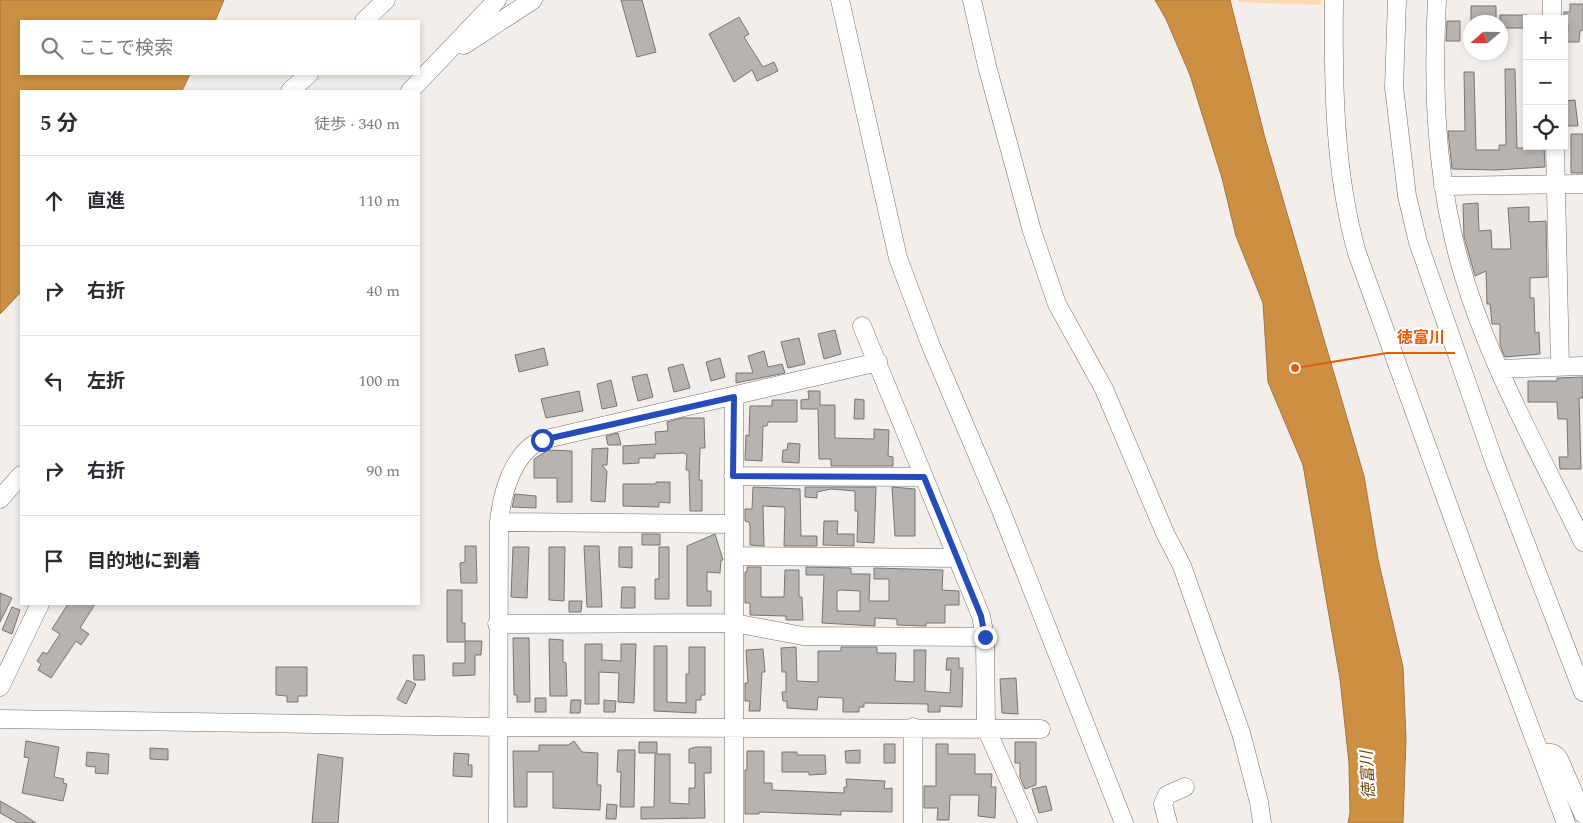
<!DOCTYPE html>
<html lang="ja">
<head>
<meta charset="utf-8">
<style>
	body { margin:0; font-family:Spectral,"Noto Sans JP",serif; background:#f2f2f3; color:#2b2b33 }
	.controls { position:absolute; right:15px; top:15px; display:grid; overflow:hidden; border-radius:0px; box-shadow:0 2px 8px #0003 }
	.controls button { width:45px; height:45px; display:grid; place-items:center; padding:0; border:0; border-bottom:1px solid #e1e1e2; background:#fff; color:#2b2b33; font:25px sans-serif }
	.compass { position:absolute; left:1463px; top:15px; width:45px; height:45px; border-radius:50%; background:#fff; box-shadow:0 2px 8px #0003; rotate:250deg }
	.stop { position:absolute; width:15px; height:15px; margin:-11px; border:4px solid #264cbb; border-radius:50%; background:#fff }
	.stop.end { background:#264cbb; border-color:#fff; box-shadow:0 1px 5px #0008 }
	.list { margin:0; padding:0; list-style:none }
	h2 { display:flex; justify-content:space-between; align-items:center; height:65px; margin:0; padding:0 20px; font-size:21px }
	h2 small { font-size:16px; font-weight:400; color:#7c7c81 }
	.list li { display:grid; grid-template-columns:32px 1fr auto; gap:15px; align-items:center; box-sizing:border-box; height:90px; padding:0 20px; border-top:1px solid #e1e1e2 }
	.list b { display:block; font-size:19px; white-space:nowrap }
	.list em { font-size:16px; font-style:normal; color:#7c7c81 }
	.icon { flex:none; width:28px; height:28px; fill:none; stroke:currentColor; stroke-width:2; stroke-linecap:round; stroke-linejoin:round }
	.map { position:relative; flex:none; width:1583px; height:823px; overflow:hidden }
	.search { position:absolute; background:#fff; box-shadow:0 2px 8px #0003; left:20px; top:20px; width:400px; height:55px; display:flex; align-items:center; gap:12px; box-sizing:border-box; padding:0 18px; border-radius:0px; color:#7c7c81; font-size:19px }
	.panel { position:absolute; background:#fff; box-shadow:0 2px 8px #0003; left:20px; top:90px; width:400px; height:515px; border-radius:0px }
	.map>svg:first-child { display:block }
</style>
</head>
<body>
<div class="map">
<svg width="1583" height="823" viewBox="0 0 1583 823">
	<rect width="100%" height="100%" fill="#f3eee9"/>
	<path fill="#fcd9b3" d="M1238,0H1321V5L1238,2Z"/>
	<path fill="#cd9043" stroke="#a27640" d="M0,0H224L215,21H21V74H190L182,91H21V292L0,314Z
		M1155,0H1230L1265,138L1364,476L1378,559L1403,667L1406,739L1403,823H1348L1350,813L1349,763L1340,679L1303,465L1268,382L1263,303L1236,236L1222,178L1190,75L1166,19Z"/>
	<path fill="#b8b3ae" stroke="#7a7571" fill-rule="evenodd" d="M621,0H642L656,52L637,57Z
		M1570,4H1583V30L1580,31L1579,42H1567L1568,25H1564V12H1570Z
		M1471,6H1496V22H1471Z
		M1500,15H1527V28H1500Z
		M739,17L749,34L744,37L763,67L774,62L778,71L757,81L752,70L734,82L709,34Z
		M1447,21H1460V41H1446Z
		M1505,69H1515L1517,148H1544L1545,167L1496,170L1452,169L1448,131H1465L1464,72H1474L1476,150H1499V145H1506Z
		M1575,100L1578,126H1565L1564,101Z
		M1571,134H1583V173H1571Z
		M1478,203L1479,231L1491,230L1492,249H1511L1508,208L1529,207V222L1546,221L1547,277L1530,278V298H1534L1535,333L1539,332L1540,354L1505,357L1503,353L1500,344V324H1492L1490,304H1487L1486,271L1475,276L1464,237L1463,204Z
		M835,330L841,354L824,359L818,334Z
		M799,338L805,364L788,368L781,342Z
		M544,348L548,365L519,372L515,355Z
		M764,351L768,367L782,364L785,373L736,383V373H753L748,356Z
		M720,358L725,377L711,381L706,362Z
		M683,364L690,388L674,392L668,368Z
		M647,374L653,397L638,401L632,377Z
		M1583,377V398H1579L1581,469H1560L1559,457H1568L1567,419H1558L1557,402H1528V381H1557V378Z
		M611,380L617,406L602,409L597,384Z
		M579,391L583,411L546,418L541,399Z
		M808,391H820V405H835V438L874,439V429L889,430L888,456L893,457V466H831V459H819L818,409H801V400L809,399Z
		M855,399L864,400V419H854Z
		M772,400H797V422H768L767,426H763L762,461L745,460L746,435L749,436L750,406H772Z
		M682,418H704L705,448H700L699,480H702V511H690L689,470H686L687,455L684,453L655,454V458H639V463L623,464V446L656,444L655,432L668,431L667,422Z
		M618,433L621,445H608L606,436Z
		M788,443L800,444L799,463L782,462L783,450H787Z
		M608,448L607,465H602L607,471L605,502L591,501L592,449Z
		M548,450L572,451V502H557V478H534V459Z
		M656,482H670V503L659,502V507L623,506V484H656Z
		M753,487L800,489L801,536H817V546H784L785,510L784,507L763,506L764,546L750,545V526L749,522L745,521V509H752Z
		M805,487H876L874,543L857,542L858,511H855V491L831,489L817,492V498L805,497Z
		M892,487L915,489V536H895Z
		M515,494L536,496V508L512,507Z
		M824,521H838L837,534H854V546L823,545Z
		M642,534H660V545H642Z
		M715,534L723,560H721L720,573L707,572V591H711V606H687V546Z
		M465,546H476L477,583H461L460,563L465,562Z
		M584,546H599L602,607H587Z
		M513,547H529L527,598L511,597Z
		M549,547H565L564,601L549,600Z
		M619,547H632V568L619,567Z
		M659,547H669V599H655V579H659Z
		M747,567H761V597H784L785,570H799V597H802L803,620H786V616L750,615V603H745V572H747Z
		M806,567L851,568V574H870L869,601H889V579H874V568L943,570L942,590L959,591V605H945V623H926V626L897,625V619L875,618V626L822,623L824,575H806ZM840,590L860,591V611H837V591Z
		M622,587H635V608H621Z
		M447,590H462V623H465V641H482L481,655H475V675L453,676V663H465V642H447Z
		M0,593L12,598L0,622Z
		M569,601H582L581,612H569Z
		M68,604H95L80,628L89,634L81,645L76,641L51,678L38,670L41,664L37,661L43,652L47,654L60,634L52,629Z
		M12,607L20,610L12,634L2,630Z
		M513,638H529L530,702H517V695H514Z
		M549,639L563,640V662L566,663L567,696H550Z
		M585,644H602V660L621,661V644H636L634,703L618,702L619,673L599,672V704H585Z
		M654,646H667V702L686,703V674H689V647H705V695H701V700H696V713L654,711Z
		M796,647L797,681L818,682V651H841V647H877V653H896L895,681L914,682V650H926L925,691L950,693L951,670H946L947,658H959V668H963L962,707L940,706V712H928V704L864,703V707H859V712H843V698L818,697L817,710L787,708V701H783L782,692H786V672H782L781,648Z
		M763,649L765,672H762L760,711H749L750,701H745V683H748L746,650Z
		M413,655H424L425,680H414Z
		M276,667H307V696H298V702H287V696L276,695Z
		M1016,678L1018,714L1002,713L1000,679Z
		M407,680L416,684L406,704L397,699Z
		M535,698H546V712H535Z
		M571,700H581L580,713H570Z
		M604,700L616,701L615,712H604Z
		M26,741L59,747L54,777L64,779L63,783L67,784L63,801L22,793L29,758L24,757Z
		M574,741L582,752L598,753L597,785H601L600,810L553,808V772H527V807H514L513,751H539V745H568Z
		M639,742H657V753H639Z
		M1015,742H1036V785L1025,789L1020,777V763H1015Z
		M884,744H895V763H884Z
		M936,744H948V754H975V774H992L991,787H996L995,818L978,816L979,795H950L949,820H937L938,808H924V786H936Z
		M696,747H711V773H704L705,818L641,819V807H654L655,754H670V803L689,804V788H695V763H689V749Z
		M150,748L168,749V760L150,759Z
		M618,750H635L634,807H620L621,772H617Z
		M860,750V763H846L845,751Z
		M747,751H764V783H772V790L844,793V787H847L846,779L885,781L884,789L892,788V812L841,811V815L759,812V814H745V770H747Z
		M87,752L109,754L108,774L95,773L96,767L86,766Z
		M782,752H797V755H825L826,774L809,775V772H782Z
		M454,753L469,754L468,765H472V777L453,776Z
		M318,754L343,758L338,823H312Z
		M1046,786L1052,810L1039,813L1032,789Z
		M0,801L21,813L36,823H18L0,813Z
		M607,804L617,805L616,819H606Z"/>
	<g fill="none" stroke-linecap="round" stroke-linejoin="round">
		<defs>
			<path id="minor" d="M840,0L898,258L931,346L1000,508L1124,823
				M972,0L987,66L1032,231L1057,304L1104,389L1165,533L1182,566L1241,733L1259,802L1262,823
				M1334,0C1333,84 1334,172 1357,253L1491,623L1566,823
				M1397,0L1394,87L1407,196L1418,242L1494,461L1583,692
				M1437,0C1433,81 1435,161 1454,240C1479,347 1536,445 1583,542
				M1552,0V19
				M364,21L386,0
				M464,45L533,0
				M290,91L309,74
				M410,91L497,0
				M1555,146L1560,366
				M1443,186L1583,184
				M862,326L981,616L985,637L986,728L1028,823
				M1499,369L1583,366
				M733,476L924,477
				M0,499L21,475
				M499,522L733,524
				M734,556L958,558
				M497,624L734,623L803,636L985,637
				M0,687L40,604
				M0,719L498,727L1041,729
				M1541,755C1549,752 1553,751 1559,759L1583,814
				M498,823L499,522C502,493 513,452 542,440L878,362
				M734,823V397
				M913,823V727
				M1168,823L1163,804L1167,795L1185,787"/>
		</defs>
		<use href="#minor" stroke="#736f6b" stroke-width="19"/>
		<use href="#minor" stroke="#fff" stroke-width="18"/>
	</g>
	<g fill="none" stroke-linecap="round" stroke-linejoin="round">
		<path stroke="#264cbb" stroke-width="6" d="M542,440L734,397L733,476L924,477L981,616L985,637"/>
	</g>
	<g text-anchor="middle" stroke-width="4.5" stroke-linejoin="round" paint-order="stroke">
		<g font-size="16" font-style="italic" fill="#6f4609" stroke="#fff">
			<text transform="translate(1367 775) rotate(-93)" y="6">徳富川</text>
		</g>
	</g>
	<path fill="none" stroke="#e8590c" stroke-width="2" d="M1295 368L1387 353H1455"/>
	<circle fill="#e8590c" stroke="#fff" stroke-width="2" cx="1295" cy="368" r="5"/>
	<g font-size="16" text-anchor="middle" font-weight="bold" fill="#e8590c" stroke="#fff" stroke-width="4.5" stroke-linejoin="round" paint-order="stroke">
		<text x="1421" y="343">徳富川</text>
	</g>
</svg>
<div class="controls">
<button>+</button>
<button>−</button>
<button><svg class="icon" aria-label="locate" viewBox="0 0 24 24"><circle cx="12" cy="12" r="6"/><path d="M12 2v4M12 18v4M2 12h4M18 12h4"/></svg></button>
</div>
<svg class="compass" viewBox="-18 -18 36 36"><path d="M0-13l5 13h-10z" fill="#e53935"/><path d="M0 13l5-13h-10z" fill="#7c7c81"/></svg>
<div class="stop" style="left:542px;top:440px"></div>
<div class="stop end" style="left:985px;top:637px"></div>
<div class="search"><svg class="icon" aria-label="search" viewBox="0 0 24 24"><circle cx="10" cy="10" r="6"/><path d="M15 15l6 6"/></svg>ここで検索</div>
<section class="panel">
<h2>5 分<small>徒歩 · 340 m</small></h2>
<ul class="list">
<li><svg class="icon" aria-label="ahead" viewBox="0 0 24 24"><path d="M12 20V5M6 11l6-6 6 6"/></svg><div><b>直進</b></div><em>110 m</em></li>
<li><svg class="icon" aria-label="right" viewBox="0 0 24 24"><path d="M7 20v-9h11M14 6l5 5-5 5"/></svg><div><b>右折</b></div><em>40 m</em></li>
<li><svg class="icon" aria-label="left" viewBox="0 0 24 24"><path d="M17 20v-9H6M10 6l-5 5 5 5"/></svg><div><b>左折</b></div><em>100 m</em></li>
<li><svg class="icon" aria-label="right" viewBox="0 0 24 24"><path d="M7 20v-9h11M14 6l5 5-5 5"/></svg><div><b>右折</b></div><em>90 m</em></li>
<li><svg class="icon" aria-label="arrive" viewBox="0 0 24 24"><path d="M6 21V4h12l-3 4 3 4H6"/></svg><div><b>目的地に到着</b></div></li>
</ul>
</section>
</div>
</body>
</html>
